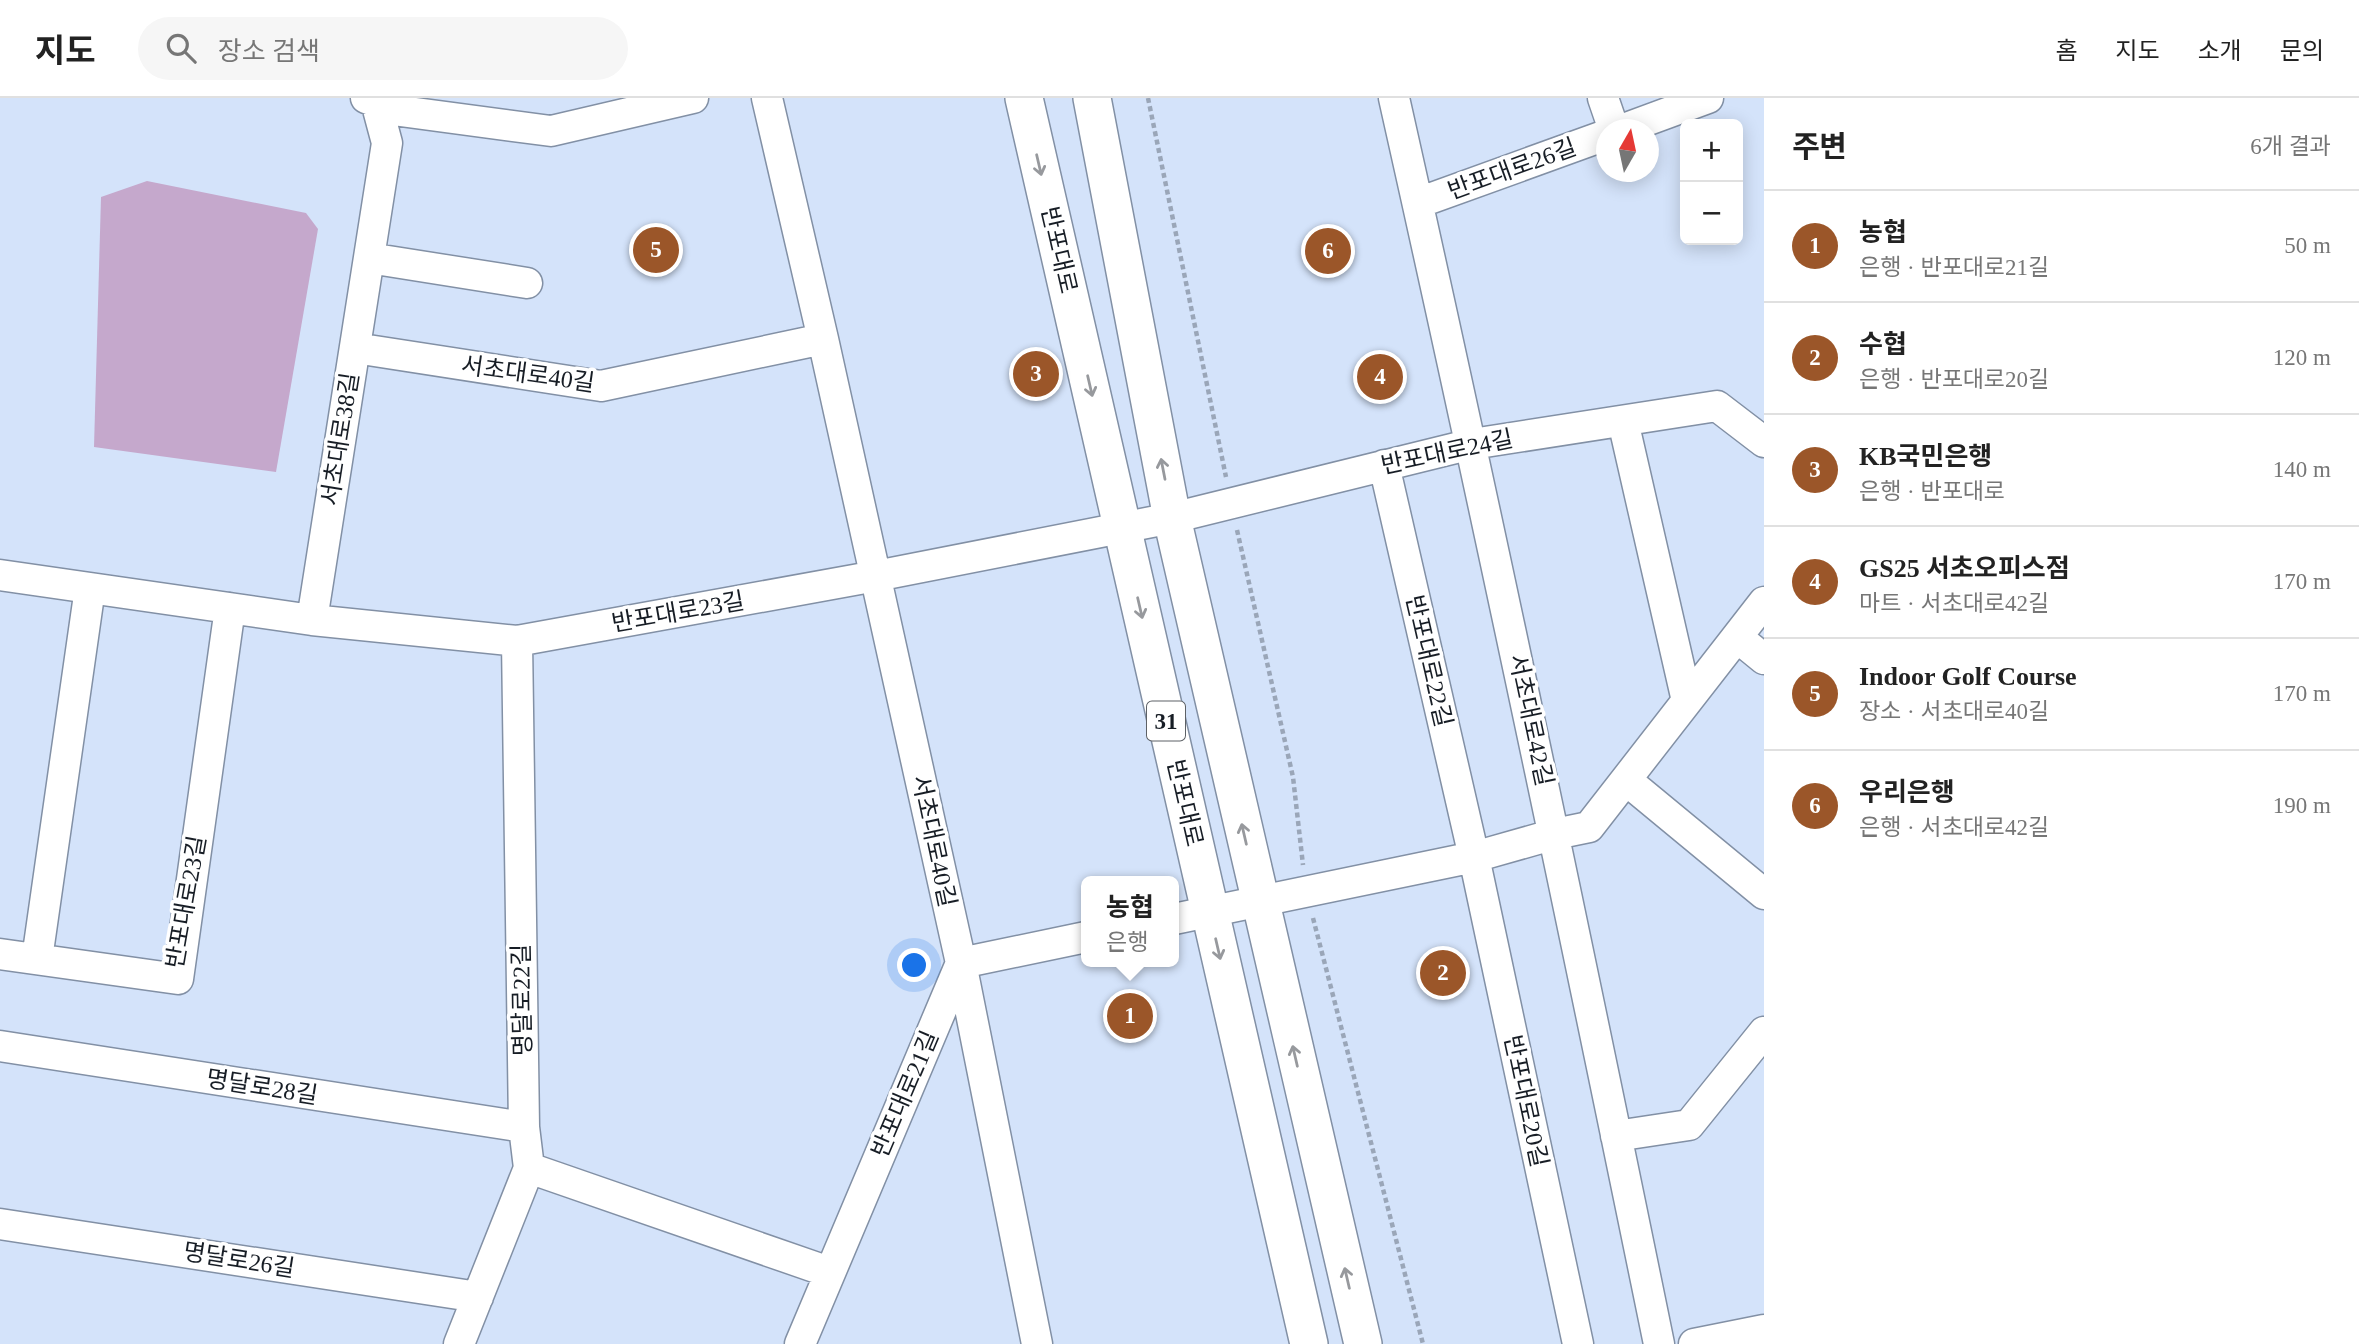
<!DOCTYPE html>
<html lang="ko">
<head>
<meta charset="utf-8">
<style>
	body { margin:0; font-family:"Times New Roman","Noto Sans KR",serif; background:#f6f6f6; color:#222 }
	.controls { position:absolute; right:21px; top:21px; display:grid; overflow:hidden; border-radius:10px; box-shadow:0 4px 18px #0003 }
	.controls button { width:63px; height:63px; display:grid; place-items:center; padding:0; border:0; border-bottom:2px solid #e0e0e0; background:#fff; color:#222; font:35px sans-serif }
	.compass { position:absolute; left:1596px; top:21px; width:63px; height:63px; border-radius:50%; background:#fff; box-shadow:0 4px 18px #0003; rotate:9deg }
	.you { position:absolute; left:915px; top:868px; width:24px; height:24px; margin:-18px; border:5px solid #fff; border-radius:50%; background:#1a73e8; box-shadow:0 0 0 10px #1a73e833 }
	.badge { display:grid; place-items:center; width:46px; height:46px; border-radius:50%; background:#9b5629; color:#fff; font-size:23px; font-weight:700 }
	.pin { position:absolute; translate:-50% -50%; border:4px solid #fff; box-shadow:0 2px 7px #0006 }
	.popup { position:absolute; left:1081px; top:778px; width:98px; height:91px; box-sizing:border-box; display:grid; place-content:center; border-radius:10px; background:#fff; filter:drop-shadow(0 2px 5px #0005); font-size:23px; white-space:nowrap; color:#767676 }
	.popup b { font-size:26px; color:#222 }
	.popup::after { content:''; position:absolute; left:50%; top:100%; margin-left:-14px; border:14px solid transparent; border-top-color:#fff }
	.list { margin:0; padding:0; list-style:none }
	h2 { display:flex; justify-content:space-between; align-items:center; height:91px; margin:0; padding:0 28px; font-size:30px }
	h2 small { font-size:23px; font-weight:400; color:#767676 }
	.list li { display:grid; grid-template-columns:46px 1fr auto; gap:21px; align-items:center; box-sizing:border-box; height:112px; padding:0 28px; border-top:2px solid #e0e0e0 }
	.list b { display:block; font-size:26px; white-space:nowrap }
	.list p { margin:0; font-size:23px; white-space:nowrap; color:#767676 }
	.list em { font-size:23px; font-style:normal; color:#767676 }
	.icon { flex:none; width:38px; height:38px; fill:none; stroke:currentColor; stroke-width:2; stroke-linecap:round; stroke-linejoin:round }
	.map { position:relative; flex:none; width:1764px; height:1246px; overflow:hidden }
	header { display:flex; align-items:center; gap:42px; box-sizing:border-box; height:98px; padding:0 35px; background:#fff; border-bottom:2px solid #e0e0e0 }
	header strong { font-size:33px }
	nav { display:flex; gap:38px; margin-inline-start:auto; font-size:24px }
	.search { width:490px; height:63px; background:#f6f6f6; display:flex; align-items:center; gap:18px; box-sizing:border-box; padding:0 24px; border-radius:38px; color:#767676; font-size:26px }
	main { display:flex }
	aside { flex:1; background:#fff }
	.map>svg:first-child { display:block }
</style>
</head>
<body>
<header>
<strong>지도</strong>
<div class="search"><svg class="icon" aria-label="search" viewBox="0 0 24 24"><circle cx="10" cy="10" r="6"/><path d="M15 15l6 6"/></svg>장소 검색</div>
<nav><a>홈</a><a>지도</a><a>소개</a><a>문의</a></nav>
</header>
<main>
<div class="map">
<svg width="1764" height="1246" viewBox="0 0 1764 1246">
	<rect width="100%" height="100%" fill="#d4e3fa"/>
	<path fill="#c5a8cc" d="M147,83L306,115L318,131L276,374L94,349L101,99Z"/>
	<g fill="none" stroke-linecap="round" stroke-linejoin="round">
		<defs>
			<path id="minor" d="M366,0L400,13L551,33L693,0
				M767,0L823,241L961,865L1037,1246
				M1394,0C1487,414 1574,830 1659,1246
				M1603,0L1614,32
				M1621,32L1708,0
				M1418,105L1606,37
				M369,160L527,185
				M355,250L601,288L823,241
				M1623,323L1687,603
				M1384,367L1474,759L1578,1246
				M0,477L312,522L517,543L876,478L1172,420L1472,346L1717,308L1764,344
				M312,522L387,45L375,0
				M1737,539L1764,561
				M1626,682L1764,796
				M1174,821L1474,759L1555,736L1589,729L1764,504
				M0,856L178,881L230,510
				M37,861L90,490
				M0,948L524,1029
				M1616,1038L1689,1027L1764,934
				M529,1070L829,1174
				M0,1126L478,1199
				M459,1246L529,1070L524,1029L517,543
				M800,1246L961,865L1086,839
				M1694,1246L1764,1232"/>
			<path id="major" d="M1024,0L1309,1246
				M1092,0L1172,420L1363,1246"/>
		</defs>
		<use href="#minor" stroke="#8290a5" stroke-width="33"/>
		<use href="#major" stroke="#8290a5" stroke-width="40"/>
		<path stroke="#9aa6b8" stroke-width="4.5" stroke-dasharray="5 3.5" stroke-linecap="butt" d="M1148,0L1226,379
			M1237,432L1293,679L1303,767
			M1313,820L1423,1246"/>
		<use href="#minor" stroke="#fff" stroke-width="30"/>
		<use href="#major" stroke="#fff" stroke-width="37"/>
	</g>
	<defs><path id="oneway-shaft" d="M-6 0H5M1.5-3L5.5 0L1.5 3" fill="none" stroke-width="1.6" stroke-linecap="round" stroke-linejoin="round" transform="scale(1.75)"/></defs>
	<g stroke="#97999d">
		<use href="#oneway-shaft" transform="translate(1039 67) rotate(77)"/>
		<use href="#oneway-shaft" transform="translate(1090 288) rotate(77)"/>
		<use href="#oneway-shaft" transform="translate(1163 371) rotate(-101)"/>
		<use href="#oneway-shaft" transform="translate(1140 510) rotate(77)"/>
		<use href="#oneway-shaft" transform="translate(1244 736) rotate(-103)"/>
		<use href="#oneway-shaft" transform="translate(1218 851) rotate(77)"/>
		<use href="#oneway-shaft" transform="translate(1295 958) rotate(-103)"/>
		<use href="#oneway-shaft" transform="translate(1347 1180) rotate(-103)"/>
	</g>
	<g text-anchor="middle" stroke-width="7" stroke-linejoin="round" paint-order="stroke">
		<rect fill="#fff" stroke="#5d6166" stroke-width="2" x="1147" y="603.5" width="38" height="39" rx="5"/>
		<g font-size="23" font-weight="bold" fill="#171d25">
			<text x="1166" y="631">31</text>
		</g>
		<g font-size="24" fill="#171d25" stroke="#fff">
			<text transform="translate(1512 71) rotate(-20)" y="8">반포대로26길</text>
			<text transform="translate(1059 152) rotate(77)" y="8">반포대로</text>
			<text transform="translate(528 276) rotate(8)" y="8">서초대로40길</text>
			<text transform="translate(340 341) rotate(-81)" y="8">서초대로38길</text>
			<text transform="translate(1447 354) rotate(-12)" y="8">반포대로24길</text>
			<text transform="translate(678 514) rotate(-10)" y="8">반포대로23길</text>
			<text transform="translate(1429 563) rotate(77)" y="8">반포대로22길</text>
			<text transform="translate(1531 622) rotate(78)" y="8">서초대로42길</text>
			<text transform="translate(1185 705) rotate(77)" y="8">반포대로</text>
			<text transform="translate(934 743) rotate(78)" y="8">서초대로40길</text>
			<text transform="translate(186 804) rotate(-80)" y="8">반포대로23길</text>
			<text transform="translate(522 902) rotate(-91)" y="8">명달로22길</text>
			<text transform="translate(262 989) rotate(9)" y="8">명달로28길</text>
			<text transform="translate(905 996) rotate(-67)" y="8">반포대로21길</text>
			<text transform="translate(1526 1003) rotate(78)" y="8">반포대로20길</text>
			<text transform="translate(239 1162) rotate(9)" y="8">명달로26길</text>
		</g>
	</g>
</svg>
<div class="controls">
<button>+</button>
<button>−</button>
</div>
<svg class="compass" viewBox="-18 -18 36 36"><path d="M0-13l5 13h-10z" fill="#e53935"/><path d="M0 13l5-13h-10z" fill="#767676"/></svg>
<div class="you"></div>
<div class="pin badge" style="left:1130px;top:918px">1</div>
<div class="popup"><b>농협</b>은행</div>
<div class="pin badge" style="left:1443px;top:875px">2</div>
<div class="pin badge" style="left:1036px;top:276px">3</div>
<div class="pin badge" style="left:1380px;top:279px">4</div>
<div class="pin badge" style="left:656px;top:152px">5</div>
<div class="pin badge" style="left:1328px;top:153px">6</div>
</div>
<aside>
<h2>주변<small>6개 결과</small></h2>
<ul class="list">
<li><span class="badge">1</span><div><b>농협</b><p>은행 · 반포대로21길</p></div><em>50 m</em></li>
<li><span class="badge">2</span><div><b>수협</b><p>은행 · 반포대로20길</p></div><em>120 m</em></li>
<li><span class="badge">3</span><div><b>KB국민은행</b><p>은행 · 반포대로</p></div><em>140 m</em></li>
<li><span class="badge">4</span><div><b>GS25 서초오피스점</b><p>마트 · 서초대로42길</p></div><em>170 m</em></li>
<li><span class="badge">5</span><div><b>Indoor Golf Course</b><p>장소 · 서초대로40길</p></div><em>170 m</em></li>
<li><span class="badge">6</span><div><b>우리은행</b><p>은행 · 서초대로42길</p></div><em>190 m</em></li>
</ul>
</aside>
</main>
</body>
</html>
